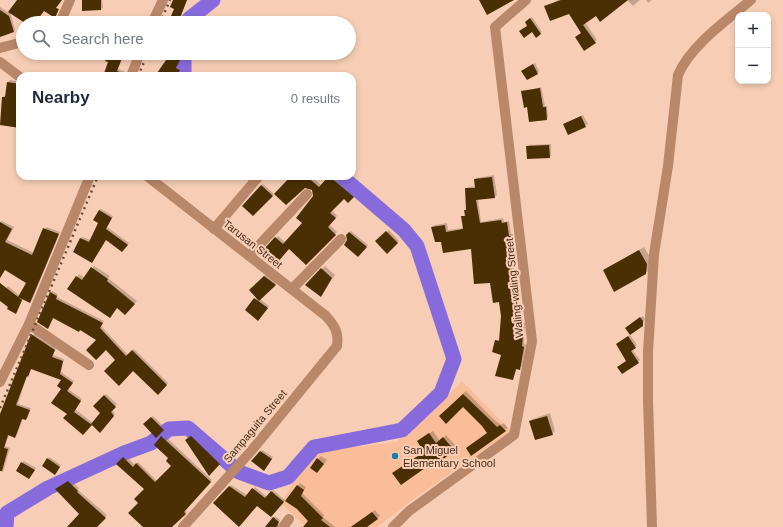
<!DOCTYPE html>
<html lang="en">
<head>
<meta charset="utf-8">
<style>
	body { margin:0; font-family:Helvetica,sans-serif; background:#f2f2f3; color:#1f2937 }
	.controls { position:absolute; right:12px; top:12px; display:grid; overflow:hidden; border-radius:8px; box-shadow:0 2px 6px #0003 }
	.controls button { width:36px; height:36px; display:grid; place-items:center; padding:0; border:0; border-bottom:1px solid #e0e1e3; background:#fff; color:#1f2937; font:20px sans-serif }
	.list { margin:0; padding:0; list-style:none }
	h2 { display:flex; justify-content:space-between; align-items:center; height:52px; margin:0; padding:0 16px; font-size:17px }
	h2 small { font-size:13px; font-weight:400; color:#747a83 }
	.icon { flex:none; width:22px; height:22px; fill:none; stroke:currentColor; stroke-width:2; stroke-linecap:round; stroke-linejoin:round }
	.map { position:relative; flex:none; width:783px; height:527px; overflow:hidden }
	.search { position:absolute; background:#fff; box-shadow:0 2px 6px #0003; left:16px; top:16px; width:340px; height:44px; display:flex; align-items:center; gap:10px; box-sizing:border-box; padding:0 14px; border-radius:22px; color:#747a83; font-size:15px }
	.panel { position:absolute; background:#fff; box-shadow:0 2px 6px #0003; left:16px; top:72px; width:340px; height:108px; border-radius:12px }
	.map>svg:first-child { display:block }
</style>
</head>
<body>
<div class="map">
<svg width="783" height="527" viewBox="0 0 783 527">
	<rect width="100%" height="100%" fill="#f7ceb5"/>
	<path fill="#f9bd99" d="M462,381L511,431L415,498L377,527H306L281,503L302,468L322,451L396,442L432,412Z"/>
	<path fill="#0003" d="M83,0H102L103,8L101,9Z
		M174,0H187L180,18L185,20L183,23H163L165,21L170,23L175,8Z
		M558,0H626L585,22L597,40L585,49L582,33L570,13L546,7Z
		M627,0H640L633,6Z
		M646,0H652L648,3Z
		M0,7L9,13L10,12L15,30L0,36Z
		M532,17L542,32L541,33L528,25V20Z
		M110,53H124L118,69L126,72L127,76H109Z
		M168,53L183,54L177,65L181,68L176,76H156L167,59Z
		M535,63L539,71L538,73L524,69Z
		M10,80L20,82V127L3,97L6,95L8,82Z
		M541,87L545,106H547L548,117L547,119L528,106L522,92Z
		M583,115L588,124L569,134L565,124Z
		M551,144V156L550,157L527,147L529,145Z
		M494,175L497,195L495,197L478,199L481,222L503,218L504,222L509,221L511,234H513V245L511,247L512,268L514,267L515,287H517L521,323H525L524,344L526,345L522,367L517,368L513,379L495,341L500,339L502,316L500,304L490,282L472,248L442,241L432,227L435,225L447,223L448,230L464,228L462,217L466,215L467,209L466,189L468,187L476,186L475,180L477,178Z
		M288,176H310L321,185L330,176H333L355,195L348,201L344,197L332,210L337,216L329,224L337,232L306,264L289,248L265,250L278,236L285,242L303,223L314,195L312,189Z
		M263,184L274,194L253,214L244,206Z
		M101,209L113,216L107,227L129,243L124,249L106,239L93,260L81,238L82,237L91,240L100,223L99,210Z
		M2,221L14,227L7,240L34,253L46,227L60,232L32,300L30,302L23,299L17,311L0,300V296L8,286L20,296L27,282L5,269L0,278V222Z
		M389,230L399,241L387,252L377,241Z
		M351,231L368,245L358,256L348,240L347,236Z
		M644,247L651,259L650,269L646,273L604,271Z
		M94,266L110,276L108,278L137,301L125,313L77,277L79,274L85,278Z
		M325,266L335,275L323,292L307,285Z
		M267,273L278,282L260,299L269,306L260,318L246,310L257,297L250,290Z
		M52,291L58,294L57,297L104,321L101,326L128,355L134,349L168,383L158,393L133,369L116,360L98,340L81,329L54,317L49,326L50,293Z
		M643,316L645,319L642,325L628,327Z
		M34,333L56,348L53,355L64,359L61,372L74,381L68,389L82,399L75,409L93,423L102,413L94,406L106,394L117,404L112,410L115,414L100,431L92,424L83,434L68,414L62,389L63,380L32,368L27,375L18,404L31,408L28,417L26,419L23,418L17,435L15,437L9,435L5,446L10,448L3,472L0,471V417Z
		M630,335L637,345L632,349L640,360L622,373L627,360L617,344Z
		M466,391L491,417L501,425L504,423L508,428L467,448L488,433L482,425L463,406L440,416Z
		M550,413L555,431L552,434L530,421L533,419Z
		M153,416L165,428L156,436L144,424Z
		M433,431L440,441L446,435L456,446L438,463L435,460L397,471L425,451L418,441Z
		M164,435L212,480L185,510L187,512L171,527H145L139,503L145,489L117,464L126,456L135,465L138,462L157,481L172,466L170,458L155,445Z
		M193,435L220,462L209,475L187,439Z
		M262,450L273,457L265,468L252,461Z
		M321,456L327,460L320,469L311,467Z
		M49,457L61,465L56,472L48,459Z
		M24,461L36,468L29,478L22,463Z
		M70,480L79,488L78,490L107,515L97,527H69L81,514L59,487Z
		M300,483L306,487L302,493L324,515L323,517L335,527H304L310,520L298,509V486Z
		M231,485L247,495L255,487L267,497L273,490L285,500L271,516L257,505L214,503Z
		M375,510L380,516L366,527H350Z
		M275,516L280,520L276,527H270L268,525Z"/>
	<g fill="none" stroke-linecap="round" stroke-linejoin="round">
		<path stroke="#876bdd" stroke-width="15" d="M188,23L189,19L213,0
			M184,76V53
			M6,527L7,513L48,488L124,453L151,443L169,429L188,428L239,472L269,483L288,477L314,447L402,430L441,393L454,359L417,246L404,230L341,176"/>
	</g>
	<path fill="#4a2f04" d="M17,0H62L56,8L59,9L55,18L44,11L35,23H25L8,12Z
		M82,0H101V10L82,11Z
		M173,0H187L178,23H168L174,9L170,7Z
		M479,0H514L487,15Z
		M561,0H628L600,22L596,16L583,25L596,43L584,51L575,37L581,33L569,14L550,21L544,6Z
		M0,10L9,16L14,32L0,37Z
		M530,18L541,34L536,38L532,32L524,38L519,31L527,26L525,22Z
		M109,53H124L117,71L125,74V76H103L108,62L105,61Z
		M167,53H175L182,56L176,68L180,70L176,76H155L166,60L164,59Z
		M533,64L538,74L527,80L521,71Z
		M7,82L20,84V128L0,125L2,97H5Z
		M540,88L543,107H546L547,120L529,122L527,107L524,108L521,91Z
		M581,116L586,127L568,135L563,124Z
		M549,145L550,158L527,159L526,146Z
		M291,176H306L319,187L329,176L354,197L348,203L344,199L330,213L336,218L328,227L336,235L306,265L289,249L277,263L263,250L275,237L283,244L302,223L296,218L313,196L312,190L305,188L286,205L274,194Z
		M492,177L495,198L476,200L480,223L501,220L502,223L507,222L509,236H511L512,248H509L510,269H512L513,289L515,288L520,325H524L522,346L524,347L520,370L516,369L513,380L495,376L501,355L492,352L495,340L499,341L501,316L499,302L493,303L490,283L474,284L471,249L443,253L441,242H435L431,227L445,225L446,232L463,229L461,216H465L464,210H466L465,188H475L474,179Z
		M261,185L273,196L253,216L242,206Z
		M99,210L112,218L106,229L128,245L122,252L106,240L92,263L73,252L80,238L89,242L98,223L93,220Z
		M0,222L12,229L5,242L32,255L43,228L59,234L30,303L18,297L26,283L5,270L0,278Z
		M386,231L398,243L387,254L375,241Z
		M349,232L367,247L358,257L344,245L347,240L346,235Z
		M639,250L647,264L646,274L614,292L603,270Z
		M91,267L108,279L107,281L135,304L125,315L117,308L110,318L67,289L76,276L82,280Z
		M321,268L332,278L321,297L305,285Z
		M264,276L276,285L259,301L249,290Z
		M0,283L22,300L16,314L7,309L8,307L0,301Z
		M50,292L57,296L56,299L103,323L100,328L126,356L132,350L167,385L158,395L133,371L119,386L104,371L115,360L106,350L96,360L86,350L96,340L80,330L79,332L53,318L48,329L37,322Z
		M254,298L268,308L258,321L245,310Z
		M640,317L643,321V326L630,335L625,328Z
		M31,334L55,350L52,357L63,361L60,374L73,383L67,391L81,401L74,412L92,425L83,435L63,418L67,414L51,403L61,389L57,386L61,380L31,369L28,377L27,376L16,405L30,410L26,420L22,419L15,438L8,435L4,448L8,449L2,471H0V414Z
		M628,336L636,348L631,351L639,363L622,374L617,367L626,361L616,344Z
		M463,394L489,419L497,427L500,425L506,431L471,456L466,448L487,433L482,426L463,407L446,424L439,416Z
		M104,395L116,407L111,412L114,416L100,433L91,424L100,413L93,406Z
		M547,416L553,435L535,440L529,421Z
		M151,417L164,430L156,438L143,424Z
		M429,433L436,443L443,437L454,450L438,464L435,461L401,485L392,473L424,452L417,441Z
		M161,436L211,482L184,512L186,514L172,527H143L128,513L138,503L134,499L144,489L116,464L123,457L133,467L136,463L155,482L171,466L166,461L168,458L154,445Z
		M191,436L220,464L209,476L185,440Z
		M260,451L272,459L264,471L251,461Z
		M47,458L60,467L55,475L42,466Z
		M317,458L324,464L317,473L310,468Z
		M21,462L35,470L29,479L16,471Z
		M68,481L78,491L77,492L106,518L97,527H67L79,514L55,489Z
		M297,485L304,490L301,496L323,518L321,520L330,527H303L308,521L297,509L285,501Z
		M229,486L245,497L252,488L265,498L271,491L284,502L271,517L257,506L239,527L213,503Z
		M372,512L378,519L367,527H351Z
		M273,517L279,522L277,527H265Z"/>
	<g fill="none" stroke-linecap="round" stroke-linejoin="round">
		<path stroke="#b98769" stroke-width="10" d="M60,23L70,0
			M152,23L163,0
			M0,48L23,42
			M0,62L20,77
			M131,76L140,53
			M147,176L326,316C335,326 339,333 337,346L252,450L183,527
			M214,229L259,176
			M249,256L307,194
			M292,289L341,239
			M29,324L89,365
			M0,382L29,324L90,176
			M283,527L289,519
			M393,527L409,511L514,435L532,341L495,27L526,0
			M652,527L648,400V352L654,254L668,166L678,75C690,46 727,20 751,0"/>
		<path stroke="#674a37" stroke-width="2.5" stroke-dasharray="2 4" stroke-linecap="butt" d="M160,23L170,0
			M138,76L148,53
			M0,408L98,176"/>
	</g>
	<circle fill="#187fa9" stroke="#f7ceb5" stroke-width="1.5" cx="395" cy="456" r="4"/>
	<g text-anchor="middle" stroke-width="4" stroke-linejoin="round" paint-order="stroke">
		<g font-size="11" fill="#462c1b" stroke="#f7ceb5">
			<text transform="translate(253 244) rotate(38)" y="4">Tarusan Street</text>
			<text transform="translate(514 288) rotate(-96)" y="4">Waling-waling Street</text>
			<text transform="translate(255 426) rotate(-50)" y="4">Sampaguita Street</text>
		</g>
		<g font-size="11" fill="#462c1b" stroke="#f7ceb5" text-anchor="start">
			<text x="403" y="454">San Miguel<tspan x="403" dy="13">Elementary School</tspan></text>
		</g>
	</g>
</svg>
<div class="controls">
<button>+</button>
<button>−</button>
</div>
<div class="search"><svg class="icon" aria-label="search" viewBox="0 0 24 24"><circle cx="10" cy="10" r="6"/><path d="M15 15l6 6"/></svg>Search here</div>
<section class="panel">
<h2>Nearby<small>0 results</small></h2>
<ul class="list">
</ul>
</section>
</div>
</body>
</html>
